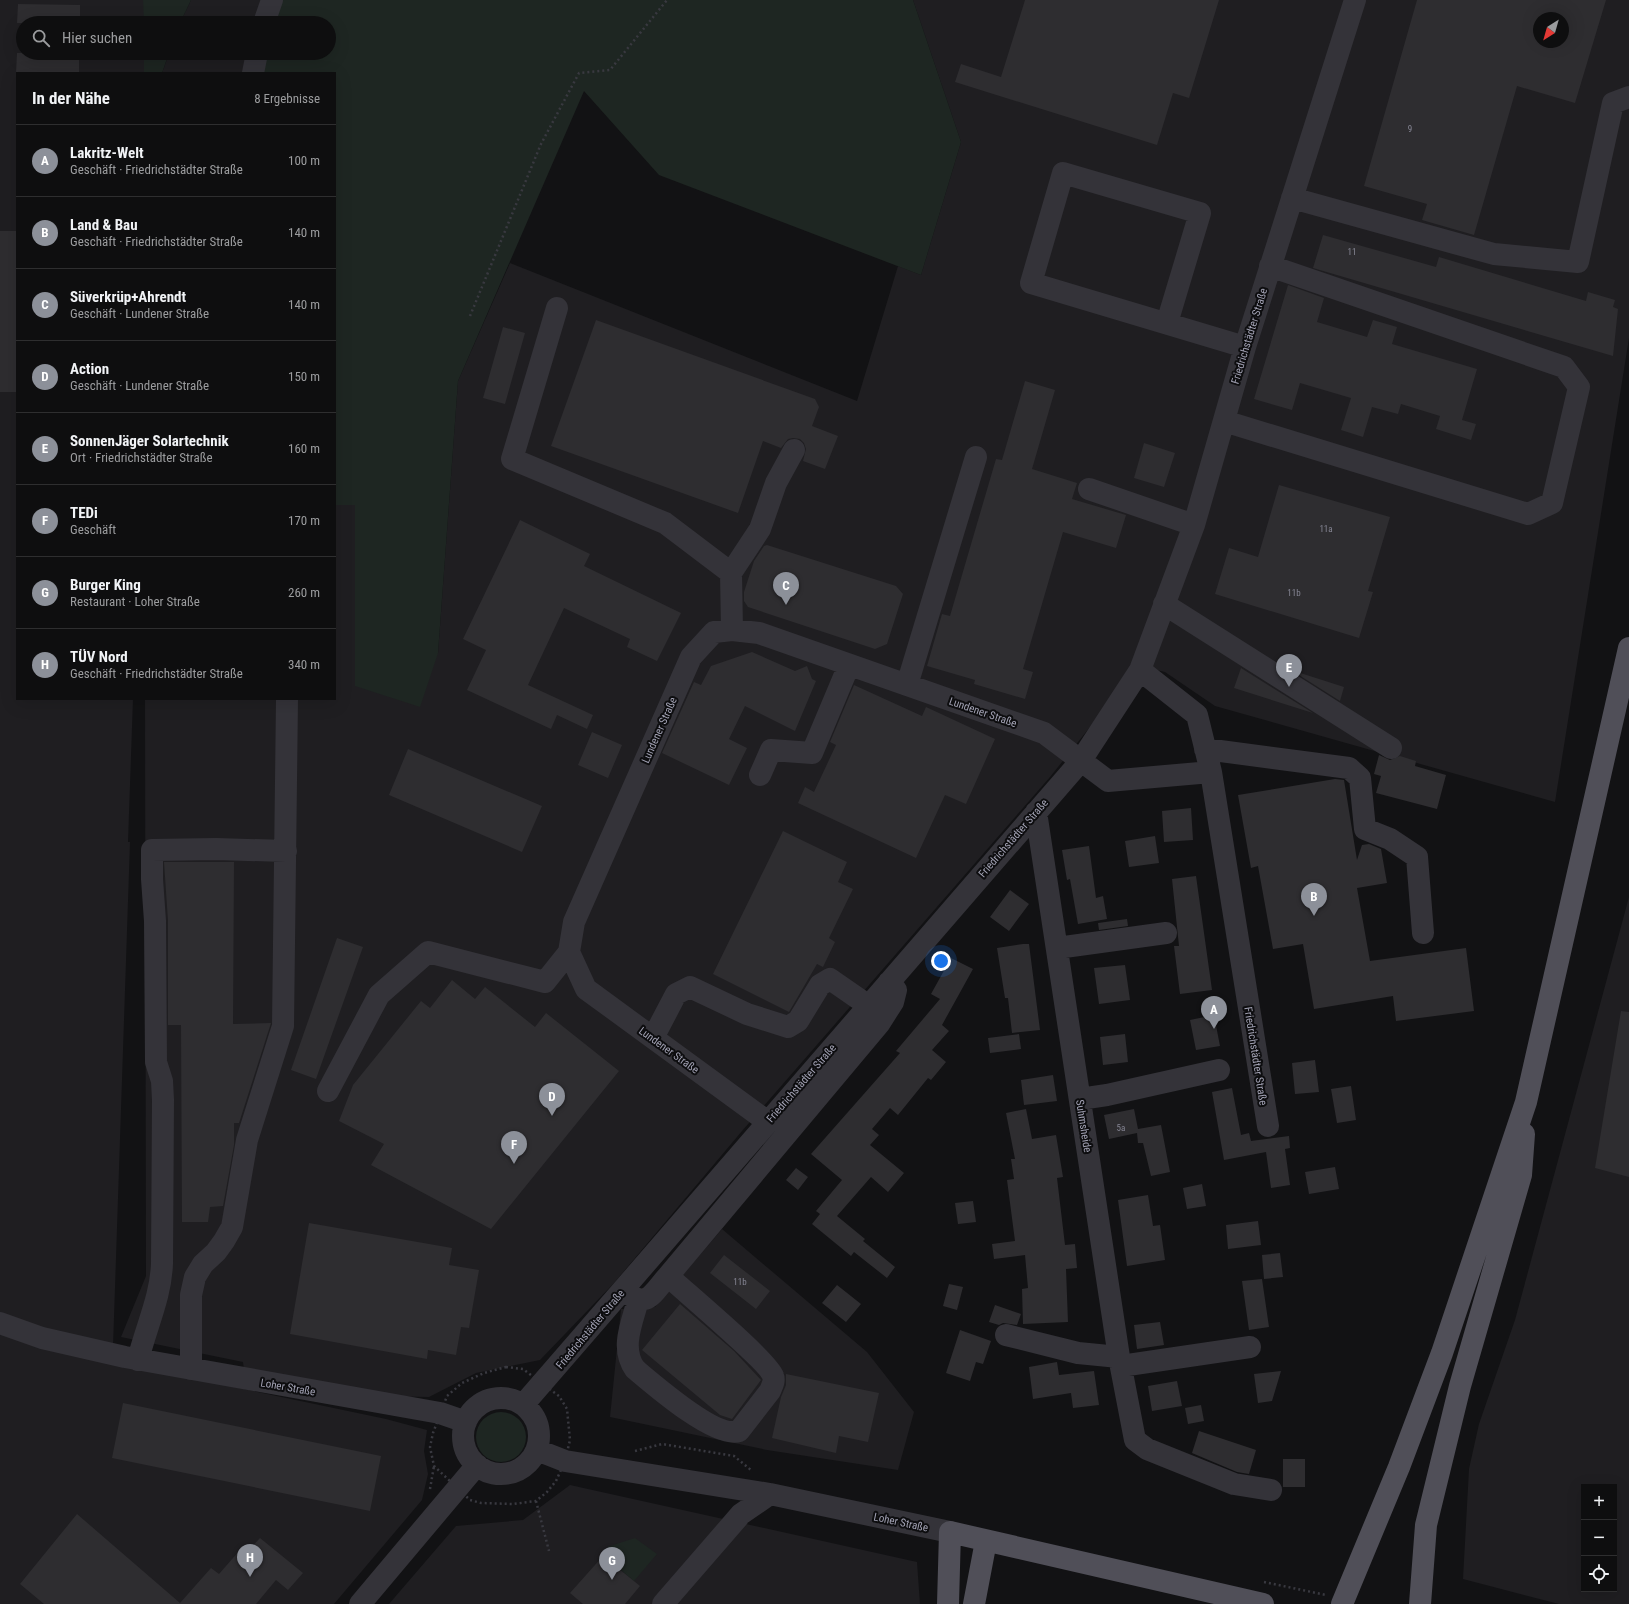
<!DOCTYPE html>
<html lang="de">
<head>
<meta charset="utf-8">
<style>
	body { margin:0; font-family:"Roboto Condensed",sans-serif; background:#171718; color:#f1f3f6 }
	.controls { position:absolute; right:12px; bottom:12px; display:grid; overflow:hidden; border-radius:0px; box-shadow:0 4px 16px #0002 }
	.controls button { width:36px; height:36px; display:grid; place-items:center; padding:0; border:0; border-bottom:1px solid #2e2e2f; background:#0e0e0f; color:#f1f3f6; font:20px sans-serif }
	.compass { position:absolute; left:1533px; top:12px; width:36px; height:36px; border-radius:50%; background:#0e0e0f; box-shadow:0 4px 16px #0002; rotate:217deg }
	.you { position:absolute; left:941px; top:961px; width:14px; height:14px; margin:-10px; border:3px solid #fff; border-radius:50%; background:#1a73e8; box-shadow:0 0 0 6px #1a73e833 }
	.badge { display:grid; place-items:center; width:26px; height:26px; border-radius:50%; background:#8c9099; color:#fff; font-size:13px; font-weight:700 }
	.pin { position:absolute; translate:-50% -33px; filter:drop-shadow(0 1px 2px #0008) }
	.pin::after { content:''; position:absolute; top:21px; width:14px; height:12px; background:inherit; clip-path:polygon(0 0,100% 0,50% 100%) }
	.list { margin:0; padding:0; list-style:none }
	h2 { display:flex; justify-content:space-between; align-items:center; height:52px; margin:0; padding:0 16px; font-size:17px }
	h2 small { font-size:13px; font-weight:400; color:#9b9c9e }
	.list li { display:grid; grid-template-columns:26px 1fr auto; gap:12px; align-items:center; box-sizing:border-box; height:72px; padding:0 16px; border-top:1px solid #2e2e2f }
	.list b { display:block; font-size:15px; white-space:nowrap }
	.list p { margin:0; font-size:13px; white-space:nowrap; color:#9b9c9e }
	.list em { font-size:13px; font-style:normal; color:#9b9c9e }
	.icon { flex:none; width:22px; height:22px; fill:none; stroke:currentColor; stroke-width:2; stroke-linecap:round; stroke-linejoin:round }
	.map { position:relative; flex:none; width:1629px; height:1604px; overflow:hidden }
	.search { position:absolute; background:#0e0e0f; box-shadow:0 4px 16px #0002; left:16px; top:16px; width:320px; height:44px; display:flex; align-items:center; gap:10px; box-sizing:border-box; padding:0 14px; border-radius:22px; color:#9b9c9e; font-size:15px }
	.panel { position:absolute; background:#0e0e0f; box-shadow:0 4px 16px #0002; left:16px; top:72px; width:320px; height:628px; border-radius:0px }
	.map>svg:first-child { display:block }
</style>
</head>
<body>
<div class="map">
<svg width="1629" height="1604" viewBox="0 0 1629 1604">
	<rect width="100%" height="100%" fill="#121214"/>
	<path fill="#1f1e21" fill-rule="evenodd" d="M0,0H144V23H23V53H144L145,73H17V699H133L128,842H130L113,1347L106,1360L386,1419L427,1430L424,1451L428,1474L422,1500L334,1604H0Z
		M191,0H282L274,23H180Z
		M913,0H1629V338L1555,802L1215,706L1165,672L1131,664L1098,717L1050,777L742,1131L614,1283L540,1360L476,1373L429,1397L378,1396L244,1370L243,1362L121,1337L146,1276L145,699H335V505H355V686L438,653L458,381L510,263L857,401L898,266L921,275L961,142ZM1539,18H1563V42H1539Z
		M169,53H267L262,73H162Z
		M1629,897V1604H1559L1463,1579L1469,1469L1479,1424L1515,1320ZM1584,1487H1614V1589H1584Z
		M722,1229L867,1352L914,1412L898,1470L767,1450L610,1417L621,1309L655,1307Z
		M570,1485L917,1562L920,1604H389L456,1526L523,1520Z"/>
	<path fill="#1e2622" d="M143,0H191L180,23H144Z
		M282,0H913L961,142L921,275L659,175L584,91L458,381L438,653L420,707L355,686V505H335V73H262L267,53H329V23H274Z
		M144,53H169L162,73H144Z
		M476 1437a25 25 0 1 1 50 0a25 25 0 1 1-50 0Z
		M635,1538L657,1554L634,1581L616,1566L622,1558L607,1547Z"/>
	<path fill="#2e2d30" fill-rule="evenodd" d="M1025,0H1219L1189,98L1173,93L1157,145L955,82L961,64L1001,77Z
		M1417,0H1606L1575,103L1517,86L1474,235L1422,220L1427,204L1364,186ZM1539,18H1563V42H1539Z
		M18,4L80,5V23H17Z
		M17,53H79V73H16Z
		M0,231H17V392H0Z
		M1323,235L1436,267L1439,257L1586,301L1588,292L1615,300L1613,307L1618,309L1613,356L1313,268Z
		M1288,285L1324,298L1317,322L1367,337L1373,320L1397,327L1392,344L1477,369L1462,420L1476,424L1471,440L1436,429L1440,416L1401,404L1398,414L1372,407L1363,437L1341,430L1351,398L1300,383L1292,410L1254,399Z
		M596,320L815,399L819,407L812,426L838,436L825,469L803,461L806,449L804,443L800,439L793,438L788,439L781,448L763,441L738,513L551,446Z
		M503,327L525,333L505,404L483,398Z
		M1025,381L1055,390L1032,469L1077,483L1072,499L1126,515L1116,548L1063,532L1023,669L1033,672L1025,699L974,684L975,680L927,666L942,614L950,616L996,459L1002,460Z
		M1144,443L1175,453L1164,487L1134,478Z
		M1279,485L1390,517L1368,591L1373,592L1359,638L1215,594L1229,548L1258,557Z
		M520,520L590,554L584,566L681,613L657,661L627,647L630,639L564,608L528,685L593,715L587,729L557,715L551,729L467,690L486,650L463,639Z
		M767,545L896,586L903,594L887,644L875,649L748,607L744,601V592L754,561L764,546Z
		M752,652L795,671L807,666L812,679L816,681L795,731L745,706L729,739L747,748L729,785L662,753L694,682L701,685L711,666Z
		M1241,668L1313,713L1234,688Z
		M1291,670L1344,687L1340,701Z
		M854,685L922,716L926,707L995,739L966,804L945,795L916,858L798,803L805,787L814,792L836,745L830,742Z
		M592,732L622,745L608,778L578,765Z
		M408,749L542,806L522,852L389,795Z
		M1379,755L1390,760L1400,756L1416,761L1415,766L1446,775L1437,809L1376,793L1381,776L1374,774Z
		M1335,779L1344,780L1357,860L1362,845L1369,844L1381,849L1387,883L1357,888L1370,961L1466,948L1474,1011L1396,1021L1393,996L1314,1009L1303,944L1273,949L1258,866L1251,868L1238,795Z
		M1191,808L1193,840L1164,842L1162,811Z
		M783,831L847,862L838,882L853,889L829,938L835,942L823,967L817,964L789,1012L713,974Z
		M1155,836L1159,863L1129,867L1125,841Z
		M1089,846L1096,898L1103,896L1107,919L1078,924L1070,879L1067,880L1062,850Z
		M164,862H234L233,1024L271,1023L239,1123H234V1145L223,1206L210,1207L208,1222H182L181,1025H168V921Z
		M1196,876L1212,990L1180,994L1174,946H1179L1172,879Z
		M1010,890L1029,904L1009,931L990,917Z
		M1127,919L1128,926L1099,930L1098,923Z
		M337,938L363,947L316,1079L291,1070Z
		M1023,944H1029L1040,1030L1012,1033L1008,998H1005L997,948Z
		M951,958L973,969L942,1025L949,1031L932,1050L946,1062L931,1080L928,1078L898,1115L890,1108L872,1129L879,1135L870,1145L904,1173L888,1192L871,1177L837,1216L865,1239L863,1241L895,1267L887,1278L854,1252L851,1256L812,1224L820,1214L816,1211L842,1180L811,1154L900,1053L896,1051L940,999L931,994Z
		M1125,965L1130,1000L1099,1004L1094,968Z
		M452,980L475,999L485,987L535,1027L546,1013L619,1071L491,1229L371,1165L384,1144L339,1121L353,1085L421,1001L430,1008Z
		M1621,1011L1629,1012V1177L1595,1168Z
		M1214,1015L1220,1046L1196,1050L1190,1020Z
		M1019,1034L1021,1049L990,1053L988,1038Z
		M1125,1034L1128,1062L1103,1065L1100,1037Z
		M1315,1060L1319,1092L1295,1094L1292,1063Z
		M1053,1075L1057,1101L1024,1105L1021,1080Z
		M1351,1086L1356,1120L1337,1123L1331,1089Z
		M1232,1088L1241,1135L1249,1133L1251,1141L1289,1136L1290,1148L1285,1149L1290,1185L1271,1188L1266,1152L1224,1160L1212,1092Z
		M1026,1109L1032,1139L1056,1135L1063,1177L1057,1178L1065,1245L1075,1244L1077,1268L1066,1269L1068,1322L1023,1324L1022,1289L1028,1288L1025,1255L994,1259L992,1244L1015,1241L1007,1180L1014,1179L1011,1159H1015L1006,1113Z
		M1134,1109L1138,1129L1161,1125L1170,1172L1151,1176L1143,1143H1138L1137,1133L1109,1139L1104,1115Z
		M1335,1167L1339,1189L1309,1194L1305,1172Z
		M796,1168L808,1177L798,1190L786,1180Z
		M1202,1184L1206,1206L1187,1209L1183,1188Z
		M1148,1195L1153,1226L1160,1225L1165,1260L1127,1266L1118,1200Z
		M973,1201L976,1222L958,1224L955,1203Z
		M1258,1221L1261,1245L1228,1249L1226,1225Z
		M309,1223L452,1248L449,1265L479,1270L469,1328L461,1327L456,1355L428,1350L427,1359L290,1334Z
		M1280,1253L1283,1277L1264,1279L1262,1255Z
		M724,1255L770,1291L756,1309L710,1273Z
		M1262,1279L1269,1327L1249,1330L1242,1281Z
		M949,1284L963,1287L957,1310L943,1306Z
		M837,1285L861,1304L846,1322L822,1303Z
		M680,1304L734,1351L761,1380L732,1419L720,1415L642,1350Z
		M995,1305L1021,1314L1017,1325L1003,1323L999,1325L989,1322Z
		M1160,1322L1164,1345L1137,1349L1134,1325Z
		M960,1330L991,1341L983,1364L976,1362L970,1381L946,1373Z
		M1057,1362L1059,1375L1094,1371L1099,1405L1073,1408L1071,1393L1033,1399L1029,1367Z
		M1281,1371L1272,1401L1258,1403L1254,1374Z
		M786,1374L879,1393L868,1442L839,1436L836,1453L772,1438L781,1397L786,1385Z
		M1177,1381L1182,1406L1152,1411L1148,1386Z
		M123,1403L381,1456L370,1511L112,1458Z
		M1201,1405L1204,1421L1188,1424L1185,1408Z
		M1199,1431L1256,1450L1249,1474L1237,1472L1192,1453Z
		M1283,1459H1305V1487H1283Z
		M77,1514L180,1603L211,1568L219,1574L240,1550L245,1554L260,1538L303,1573L288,1590L276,1580L256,1604H44L20,1584Z
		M603,1556L640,1586L625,1604H583L570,1593Z"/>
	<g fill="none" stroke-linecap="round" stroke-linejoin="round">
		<path stroke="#393940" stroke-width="2.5" stroke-dasharray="2 3" stroke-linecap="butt" d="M470,316L541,144L579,73L610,70L667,0
			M506,1367L523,1369L559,1396L567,1409L570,1440L565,1461L556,1481L547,1492L536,1501L513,1504L481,1503L470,1500L434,1466L430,1447L433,1433L447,1396L462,1383L484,1373Z
			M635,1451L662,1444L734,1456L751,1470
			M430,1489L434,1466
			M536,1501L549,1551
			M1264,1582L1326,1595"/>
		<path stroke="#343339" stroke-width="22" d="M264,23L272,0
			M253,73L257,53
			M1292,198L1494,254L1578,262L1613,103L1629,97
			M557,308L512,459L665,523L731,573L732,630
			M1167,323L1200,213L1063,173L1031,283L1245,347
			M1224,421L1528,514L1552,503L1579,387L1564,367L1270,266
			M1089,489L1194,525
			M731,573L760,529L776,483L794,450
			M1164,604L1391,748
			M907,685L976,457
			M1205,749L1349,768L1360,778L1365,829L1390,839L1417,857L1423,933
			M1211,772L1268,1126
			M760,775L771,750L812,753L849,665
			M1036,812L1119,1357L1135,1440L1147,1449L1234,1484L1271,1490
			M1057,948L1166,933
			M653,1038L676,994L690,987L747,1014L788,1027L798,1021L820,985L830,979L869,1006
			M328,1091L379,995L428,952L545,982L569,952
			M1080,1099L1107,1095L1219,1070
			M768,1122L586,989L569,952L574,922L691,657L714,632L732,630L759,633L1044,733L1108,781L1211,772L1197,715L1140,670
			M623,1290C647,1310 651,1295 668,1276L879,1024L893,1002L896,990L889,982
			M638,1300C632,1323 620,1348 635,1369C654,1385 716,1439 739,1431L770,1391C772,1386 775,1381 773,1376C769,1362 684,1291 668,1276
			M0,1323L42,1338L125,1357L440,1413L466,1422
			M1006,1335L1078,1353L1119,1357
			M138,1360C146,1327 161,1297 162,1263L163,1100L162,1081L156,1062L155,921L152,879V850L216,849L286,851
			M1121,1366L1250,1347
			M191,1369V1295L195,1277L203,1264L216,1252L224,1241L232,1227L247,1140L283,1026L287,699
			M463 1436a38 38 0 1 1 76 0a38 38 0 1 1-76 0Z
			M523,1405L1080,762L1140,670L1194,525L1245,347L1355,0
			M537,1450L565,1461L770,1494L950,1532
			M360,1604L477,1465
			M663,1604L741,1514L770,1494"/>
		<path stroke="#504f58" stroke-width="22" d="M948,1604L950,1532L1263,1604
			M974,1604L986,1541
			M1342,1604L1399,1467L1442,1353L1526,1102L1629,648
			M1420,1604L1426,1525L1460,1386L1521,1175L1524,1134"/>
	</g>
	<g text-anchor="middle" stroke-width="4" stroke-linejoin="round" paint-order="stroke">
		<g font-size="9" fill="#868694">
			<text x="1410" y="132">9</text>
			<text x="1352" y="255">11</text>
			<text x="1326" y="532">11a</text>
			<text x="1294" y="596">11b</text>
			<text x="1121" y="1131">5a</text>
			<text x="740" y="1285">11b</text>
		</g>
		<g font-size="11" fill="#a3a3b5" stroke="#0d0d0f">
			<text transform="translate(1249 336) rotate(-73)" y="4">Friedrichstädter Straße</text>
			<text transform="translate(983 712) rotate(19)" y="4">Lundener Straße</text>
			<text transform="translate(659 730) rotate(-66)" y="4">Lundener Straße</text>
			<text transform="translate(1013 838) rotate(-49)" y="4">Friedrichstädter Straße</text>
			<text transform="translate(669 1050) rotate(36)" y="4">Lundener Straße</text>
			<text transform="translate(1256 1056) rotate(81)" y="4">Friedrichstädter Straße</text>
			<text transform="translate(801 1083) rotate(-49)" y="4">Friedrichstädter Straße</text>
			<text transform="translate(1084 1126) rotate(81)" y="4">Suhmsheide</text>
			<text transform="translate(590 1329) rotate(-50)" y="4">Friedrichstädter Straße</text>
			<text transform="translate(288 1387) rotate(10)" y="4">Loher Straße</text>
			<text transform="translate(901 1522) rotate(12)" y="4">Loher Straße</text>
		</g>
	</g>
</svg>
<div class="controls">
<button>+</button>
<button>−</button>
<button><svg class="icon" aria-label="locate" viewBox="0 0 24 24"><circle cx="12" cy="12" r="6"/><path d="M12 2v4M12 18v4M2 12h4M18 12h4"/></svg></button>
</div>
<svg class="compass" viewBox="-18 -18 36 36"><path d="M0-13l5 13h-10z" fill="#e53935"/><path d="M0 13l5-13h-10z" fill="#9b9c9e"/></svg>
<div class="you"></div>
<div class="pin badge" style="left:1214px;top:1029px">A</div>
<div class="pin badge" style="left:1314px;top:916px">B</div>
<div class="pin badge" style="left:786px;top:605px">C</div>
<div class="pin badge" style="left:552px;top:1116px">D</div>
<div class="pin badge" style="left:1289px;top:687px">E</div>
<div class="pin badge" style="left:514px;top:1164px">F</div>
<div class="pin badge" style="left:612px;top:1580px">G</div>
<div class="pin badge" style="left:250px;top:1577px">H</div>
<div class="search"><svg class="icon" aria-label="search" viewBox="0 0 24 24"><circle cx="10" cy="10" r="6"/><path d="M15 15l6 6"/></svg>Hier suchen</div>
<section class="panel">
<h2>In der Nähe<small>8 Ergebnisse</small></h2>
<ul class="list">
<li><span class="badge">A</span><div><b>Lakritz-Welt</b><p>Geschäft · Friedrichstädter Straße</p></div><em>100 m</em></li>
<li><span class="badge">B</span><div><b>Land &amp; Bau</b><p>Geschäft · Friedrichstädter Straße</p></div><em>140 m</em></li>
<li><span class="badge">C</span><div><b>Süverkrüp+Ahrendt</b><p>Geschäft · Lundener Straße</p></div><em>140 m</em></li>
<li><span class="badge">D</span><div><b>Action</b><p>Geschäft · Lundener Straße</p></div><em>150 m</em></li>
<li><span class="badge">E</span><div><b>SonnenJäger Solartechnik</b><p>Ort · Friedrichstädter Straße</p></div><em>160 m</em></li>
<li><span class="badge">F</span><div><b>TEDi</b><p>Geschäft</p></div><em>170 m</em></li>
<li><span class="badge">G</span><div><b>Burger King</b><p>Restaurant · Loher Straße</p></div><em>260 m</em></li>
<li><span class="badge">H</span><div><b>TÜV Nord</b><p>Geschäft · Friedrichstädter Straße</p></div><em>340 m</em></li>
</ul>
</section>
</div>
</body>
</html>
